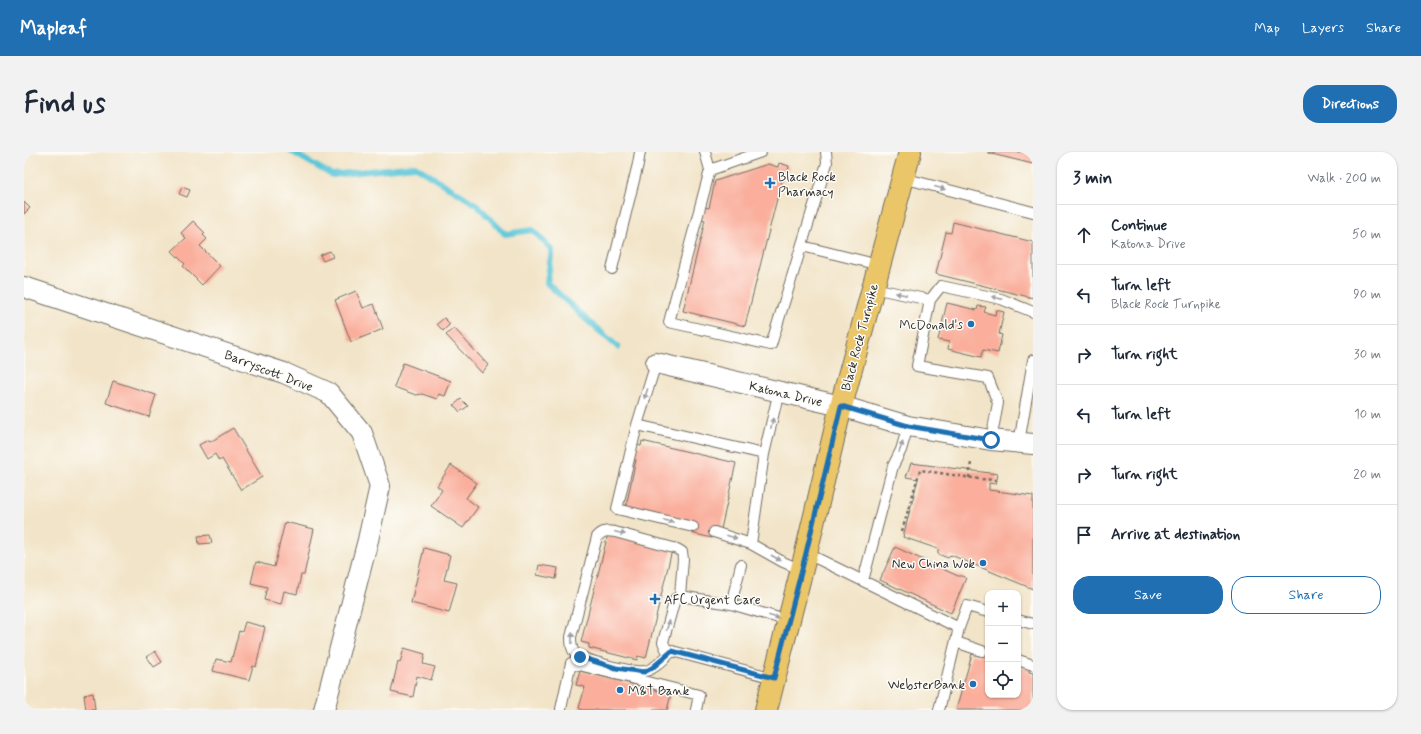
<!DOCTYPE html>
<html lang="en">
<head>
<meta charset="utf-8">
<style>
	body { margin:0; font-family:Mynerve,sans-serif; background:#f2f2f3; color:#1f2937 }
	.controls { position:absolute; right:12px; bottom:12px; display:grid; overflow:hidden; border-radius:8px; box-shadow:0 1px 3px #0004 }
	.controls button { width:36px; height:36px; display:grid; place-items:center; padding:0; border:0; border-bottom:1px solid #e0e1e3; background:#fff; color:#1f2937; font:20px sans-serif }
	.stop { position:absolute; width:12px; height:12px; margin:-9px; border:3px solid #1f6fb2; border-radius:50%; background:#fff }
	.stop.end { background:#1f6fb2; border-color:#fff; box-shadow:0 1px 4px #0008 }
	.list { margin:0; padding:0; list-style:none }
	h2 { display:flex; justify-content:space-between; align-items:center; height:52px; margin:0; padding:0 16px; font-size:17px }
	h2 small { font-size:13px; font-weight:400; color:#747a83 }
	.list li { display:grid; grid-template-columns:26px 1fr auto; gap:12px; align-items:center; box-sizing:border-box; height:60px; padding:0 16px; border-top:1px solid #e0e1e3 }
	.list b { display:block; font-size:15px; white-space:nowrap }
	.list p { margin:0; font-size:13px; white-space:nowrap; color:#747a83 }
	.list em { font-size:13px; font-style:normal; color:#747a83 }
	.actions { display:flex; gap:8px; padding:12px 16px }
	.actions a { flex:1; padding:9px 0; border:1px solid #1f6fb2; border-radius:16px; text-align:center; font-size:14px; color:#1f6fb2 }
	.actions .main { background:#1f6fb2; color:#fff }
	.icon { flex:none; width:22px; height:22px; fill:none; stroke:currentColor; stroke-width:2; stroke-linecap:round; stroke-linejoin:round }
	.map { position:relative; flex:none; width:1009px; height:558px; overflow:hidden; border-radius:16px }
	header { display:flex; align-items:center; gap:24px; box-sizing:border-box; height:56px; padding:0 20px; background:#1f6fb2; color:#fff }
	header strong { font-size:19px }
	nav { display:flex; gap:22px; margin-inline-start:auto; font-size:14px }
	.intro { display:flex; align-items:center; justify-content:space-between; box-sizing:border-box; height:96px; padding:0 24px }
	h1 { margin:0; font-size:28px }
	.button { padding:10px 18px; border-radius:16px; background:#1f6fb2; color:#fff; font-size:14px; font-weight:700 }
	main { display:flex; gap:24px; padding:0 24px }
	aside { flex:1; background:#fff; border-radius:16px; box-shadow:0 1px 3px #0004 }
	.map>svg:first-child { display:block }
</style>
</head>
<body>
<header>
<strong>Mapleaf</strong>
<nav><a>Map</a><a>Layers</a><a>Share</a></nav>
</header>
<div class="intro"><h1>Find us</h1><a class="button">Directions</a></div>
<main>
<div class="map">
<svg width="1009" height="558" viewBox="0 0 1009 558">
	<rect width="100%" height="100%" fill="#fdfcf7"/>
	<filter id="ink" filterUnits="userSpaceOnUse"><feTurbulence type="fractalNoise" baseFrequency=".025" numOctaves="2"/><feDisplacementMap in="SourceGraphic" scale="8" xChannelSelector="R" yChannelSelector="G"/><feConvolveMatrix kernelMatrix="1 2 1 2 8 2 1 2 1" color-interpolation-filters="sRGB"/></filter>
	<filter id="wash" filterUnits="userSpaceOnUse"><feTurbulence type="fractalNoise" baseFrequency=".012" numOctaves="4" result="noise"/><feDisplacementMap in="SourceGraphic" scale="16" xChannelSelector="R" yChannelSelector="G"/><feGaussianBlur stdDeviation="0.9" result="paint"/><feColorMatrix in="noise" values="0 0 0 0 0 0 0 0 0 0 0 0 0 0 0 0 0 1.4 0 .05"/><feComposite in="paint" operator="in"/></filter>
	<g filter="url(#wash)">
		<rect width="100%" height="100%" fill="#f2e4c8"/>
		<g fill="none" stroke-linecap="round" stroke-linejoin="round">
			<path stroke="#5dc7d9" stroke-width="6" d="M268,0L308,23L391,14L453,53L481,82L509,78L528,98L523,131L564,169L594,195"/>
		</g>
		<g id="blocks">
			<path fill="#faae9b" d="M964,0H1009V12L964,1Z
				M755,11L765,14L763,24L759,23L721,174L659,159L681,68L678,67L681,55L685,56L691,29L744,12L754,15Z
				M158,35L166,38L163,45L155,42Z
				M0,50L6,56L0,62Z
				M169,69L181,81L179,83L183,87L176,94L196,114L178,133L159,114L161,112L148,99L162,86L157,81Z
				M929,70L1009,90V146L912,122L922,80L927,81Z
				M306,99L309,105L299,109L296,103Z
				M332,139L339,156L350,152L359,177L327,190L311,148Z
				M923,151L953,158L954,154L962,155L960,160L971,163L972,158L980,160L975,182L978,183L974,201L959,198L957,205L924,197L925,190L914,188Z
				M420,166L425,171V173L419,179L413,172Z
				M430,176L464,213L458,221L422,183Z
				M379,211L427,229L421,244L415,242L413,247L398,242L392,243L370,235Z
				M89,229L132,243L125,265L82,251Z
				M437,247L444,254L436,260L430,253Z
				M209,276L238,325L217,338L198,307L195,309L191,302L183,307L175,293L184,288L188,289Z
				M618,289L712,311L697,377L691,375L688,386L667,381L670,370L602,354L612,308L608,307L611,293L617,294Z
				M887,311L974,322L972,332L965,331V338L1009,344V437L927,403L924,406L914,402V397L879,385L894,327L882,325Z
				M427,313L453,331L442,346L454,355L439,376L407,354L418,338L413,334Z
				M261,370L290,377L280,423H277L273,442L260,439L257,452L240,448L243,435L227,431L232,410L250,415Z
				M584,382L648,398L622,506L614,504L613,508L565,496V492L557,490Z
				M186,383L188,391L175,392L174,384Z
				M871,395L934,424H938L942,426L927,461L856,428Z
				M400,396L426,403L420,428L433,431L425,461L387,451Z
				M515,413L534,416L532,427L513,423Z
				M221,470L241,475L232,515L229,514L225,528L189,519L192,507L207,510L215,479L218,480Z
				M959,494L964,495V543H994V514L1005,516V520L1009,521V558H932L948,502L955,504Z
				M380,496L401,502L399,512L411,515L407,528L393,524L389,545L367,540L374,510L376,511Z
				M131,499L138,510L130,515L123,505Z
				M556,519L647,542L643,558H558L555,556L561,535L552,533Z
				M69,541L71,558H62L60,543Z"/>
		</g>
	</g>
	<g filter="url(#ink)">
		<use href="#blocks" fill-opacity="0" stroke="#716c62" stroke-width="1"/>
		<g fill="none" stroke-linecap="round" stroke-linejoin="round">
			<defs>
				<path id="lane" d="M681,0L686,18
					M737,0L686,18L645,170L747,193L803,11L802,0
					M879,26L1009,60
					M778,94L855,113
					M588,117L614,12L616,0
					M849,136L906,148
					M632,211L613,273L593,357L669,375
					M613,273L740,302L727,392
					M967,288L974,251L964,226L893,214L906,148L917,134L977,147L1009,160
					M995,291L1009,208
					M740,302L755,239
					M690,380L727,392L759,410L778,418
					M782,401L935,476L915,558
					M839,429L869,314L877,298L884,274
					M707,452L717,413
					M994,468L1009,472
					M935,476L943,454L964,460
					M932,490L958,499
					M648,499C641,506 631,517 621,519C611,521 555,508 550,500C547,496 547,490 547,485L573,385C579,378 583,379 591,380L653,397L658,400L659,407L656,444
					M994,508L1009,513
					M750,526L648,499L642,497L639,490L651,447L656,444L707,452L765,469
					M537,557L547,511L675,543L672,558"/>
				<path id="street" d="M0,135L260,221L305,241L338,281L356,334L344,388L300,558
					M632,211L817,254L884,274L967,288L1009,292"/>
				<path id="primary" d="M742,558L782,401L817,254L886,0"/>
			</defs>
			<use href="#lane" stroke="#716c62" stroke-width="12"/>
			<use href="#street" stroke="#716c62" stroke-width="22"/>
			<use href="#primary" stroke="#716c62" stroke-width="24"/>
			<path stroke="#716c62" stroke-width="2.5" stroke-dasharray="3 3" stroke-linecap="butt" d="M945,326L947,310
				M878,379L896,318L955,327L974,328"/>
			<use href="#lane" stroke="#fff" stroke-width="10"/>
			<use href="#street" stroke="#fff" stroke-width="20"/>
			<use href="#primary" stroke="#ebc669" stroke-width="22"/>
		</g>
		<defs><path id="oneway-solid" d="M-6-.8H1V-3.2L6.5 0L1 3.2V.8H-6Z"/></defs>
		<g fill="#a0a0a0">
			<use href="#oneway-solid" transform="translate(916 36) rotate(15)"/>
			<use href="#oneway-solid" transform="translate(877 142) rotate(-169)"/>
			<use href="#oneway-solid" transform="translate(973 146) rotate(-167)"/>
			<use href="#oneway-solid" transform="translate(622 242) rotate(107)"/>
			<use href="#oneway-solid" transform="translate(748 271) rotate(-77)"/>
			<use href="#oneway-solid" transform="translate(877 295) rotate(-70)"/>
			<use href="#oneway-solid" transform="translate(644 369) rotate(14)"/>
			<use href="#oneway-solid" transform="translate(596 381) rotate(14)"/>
			<use href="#oneway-solid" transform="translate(708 385) rotate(16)"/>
			<use href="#oneway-solid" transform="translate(752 406) rotate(30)"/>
			<use href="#oneway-solid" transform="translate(750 465) rotate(16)"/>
			<use href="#oneway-solid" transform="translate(644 473) rotate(-75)"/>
			<use href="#oneway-solid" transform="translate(548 486) rotate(-88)"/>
		</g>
	</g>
	<g fill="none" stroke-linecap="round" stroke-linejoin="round" filter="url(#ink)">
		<path stroke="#1f6fb2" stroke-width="5" d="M556,505L592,516L620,520L628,516L648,499L750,526L782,401L817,254L884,274L967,288"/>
	</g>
	<g fill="#1f6fb2" stroke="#fdfcf7" stroke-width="1.5">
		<path d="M744 25h4v4h4v4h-4v4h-4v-4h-4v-4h4z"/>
		<circle cx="947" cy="172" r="4"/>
		<circle cx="959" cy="411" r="4"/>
		<path d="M629 441h4v4h4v4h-4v4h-4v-4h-4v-4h4z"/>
		<circle cx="949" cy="532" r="4"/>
		<circle cx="596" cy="538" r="4"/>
	</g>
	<g text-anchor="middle" stroke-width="3" stroke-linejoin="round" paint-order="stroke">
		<g font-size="13" fill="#2b2b2b" stroke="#fdfcf7" text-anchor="start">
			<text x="754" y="29">Black Rock<tspan x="754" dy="15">Pharmacy</tspan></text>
			<text x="939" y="177" text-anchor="end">McDonald's</text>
			<text x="951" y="416" text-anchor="end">New China Wok</text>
			<text x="640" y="452">AFC Urgent Care</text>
			<text x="941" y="537" text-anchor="end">WebsterBank</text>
			<text x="604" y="543">M&amp;T Bank</text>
		</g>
		<g font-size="13" fill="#2b2b2b" stroke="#fdfcf7">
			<text transform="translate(835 185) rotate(-75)" y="5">Black Rock Turnpike</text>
			<text transform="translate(245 218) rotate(21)" y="5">Barryscott Drive</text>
			<text transform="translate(762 241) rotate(13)" y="5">Katona Drive</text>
		</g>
	</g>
</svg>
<div class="controls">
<button>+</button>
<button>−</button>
<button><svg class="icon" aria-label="locate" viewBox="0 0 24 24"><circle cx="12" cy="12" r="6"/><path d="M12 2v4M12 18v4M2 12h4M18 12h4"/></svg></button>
</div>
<div class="stop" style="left:967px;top:288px"></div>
<div class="stop end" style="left:556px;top:505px"></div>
</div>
<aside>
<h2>3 min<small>Walk · 200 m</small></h2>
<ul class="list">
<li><svg class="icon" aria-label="ahead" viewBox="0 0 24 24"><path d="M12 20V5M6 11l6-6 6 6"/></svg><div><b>Continue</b><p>Katona Drive</p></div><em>50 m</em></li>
<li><svg class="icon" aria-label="left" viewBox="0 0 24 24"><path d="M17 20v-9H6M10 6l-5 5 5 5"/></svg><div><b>Turn left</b><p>Black Rock Turnpike</p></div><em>90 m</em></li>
<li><svg class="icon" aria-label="right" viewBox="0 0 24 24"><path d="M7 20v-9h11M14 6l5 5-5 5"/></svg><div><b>Turn right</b></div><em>30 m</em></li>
<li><svg class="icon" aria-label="left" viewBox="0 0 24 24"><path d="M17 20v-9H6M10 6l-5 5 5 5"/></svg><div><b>Turn left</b></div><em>10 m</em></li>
<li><svg class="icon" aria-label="right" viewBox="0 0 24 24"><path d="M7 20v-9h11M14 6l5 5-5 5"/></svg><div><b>Turn right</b></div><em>20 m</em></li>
<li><svg class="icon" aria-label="arrive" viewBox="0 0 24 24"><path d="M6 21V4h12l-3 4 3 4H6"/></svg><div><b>Arrive at destination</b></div></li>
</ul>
<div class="actions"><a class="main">Save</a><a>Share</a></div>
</aside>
</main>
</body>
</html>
